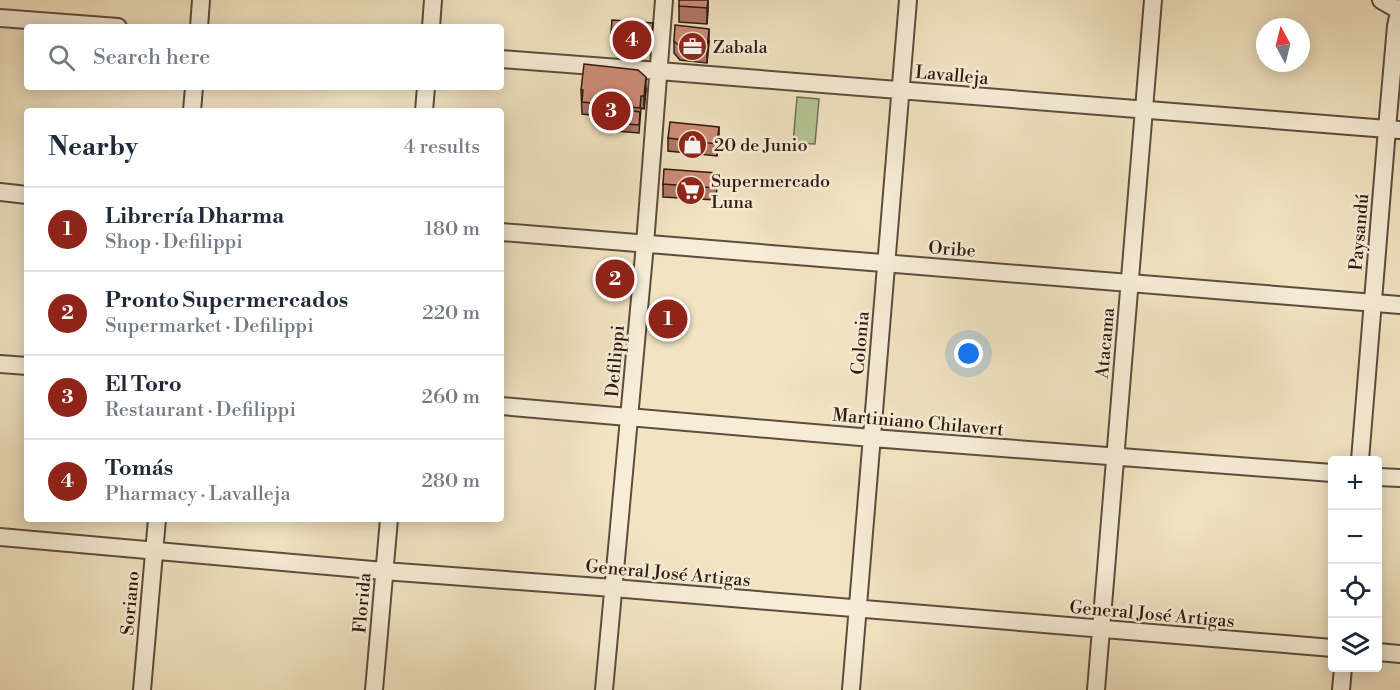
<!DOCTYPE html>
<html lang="en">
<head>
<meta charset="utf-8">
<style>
  body { margin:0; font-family:"Libre Bodoni",serif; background:#f6f6f7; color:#1f2937 }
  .controls { position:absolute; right:18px; bottom:18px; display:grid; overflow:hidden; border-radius:6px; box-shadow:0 3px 15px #0003 }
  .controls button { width:54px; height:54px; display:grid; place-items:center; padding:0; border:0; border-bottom:2px solid #e0e1e3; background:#fff; color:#1f2937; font:30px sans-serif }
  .compass { position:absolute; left:1256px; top:18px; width:54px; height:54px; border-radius:50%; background:#fff; box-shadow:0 3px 15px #0003; rotate:353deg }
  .you { position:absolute; left:969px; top:354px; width:21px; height:21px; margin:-15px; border:4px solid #fff; border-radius:50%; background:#1a73e8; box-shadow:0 0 0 9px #1a73e833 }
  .badge { display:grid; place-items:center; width:39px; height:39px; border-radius:50%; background:#8f2418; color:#fff; font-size:20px; font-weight:700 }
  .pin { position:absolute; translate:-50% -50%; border:3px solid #fff; box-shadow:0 2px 6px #0006 }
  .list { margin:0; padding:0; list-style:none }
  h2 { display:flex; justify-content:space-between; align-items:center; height:78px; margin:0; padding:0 24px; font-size:26px }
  h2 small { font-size:20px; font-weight:400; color:#747a83 }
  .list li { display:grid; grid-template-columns:39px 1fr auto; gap:18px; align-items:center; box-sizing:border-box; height:84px; padding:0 24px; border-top:2px solid #e0e1e3 }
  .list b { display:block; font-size:22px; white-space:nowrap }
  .list p { margin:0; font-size:20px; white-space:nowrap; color:#747a83 }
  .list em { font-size:20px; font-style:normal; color:#747a83 }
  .icon { flex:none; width:33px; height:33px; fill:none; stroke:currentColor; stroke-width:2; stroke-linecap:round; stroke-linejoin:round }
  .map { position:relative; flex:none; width:1400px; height:690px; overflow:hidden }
  .search { position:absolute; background:#fff; box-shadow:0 3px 15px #0003; left:24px; top:24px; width:480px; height:66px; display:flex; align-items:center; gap:15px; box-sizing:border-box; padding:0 21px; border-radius:6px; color:#747a83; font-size:22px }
  .panel { position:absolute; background:#fff; box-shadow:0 3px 15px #0003; left:24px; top:108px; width:480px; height:414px; border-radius:6px }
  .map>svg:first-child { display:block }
  .garden { fill:#b6c597; stroke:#716f54; stroke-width:1.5 }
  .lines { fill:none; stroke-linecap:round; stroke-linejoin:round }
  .minor-casing { stroke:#5e4c3d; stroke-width:20 }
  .minor { stroke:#f7edd7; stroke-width:16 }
  .wall { fill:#b27867; stroke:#2c1911; stroke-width:1.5 }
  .shaded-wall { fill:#916254; stroke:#2c1911; stroke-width:1.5 }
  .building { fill:#cf8c78; stroke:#2c1911; stroke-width:1.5 }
  .labels { text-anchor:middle; stroke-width:5; stroke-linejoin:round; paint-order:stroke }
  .poi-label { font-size:18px; fill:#2c1911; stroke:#f7edd7; text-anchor:start }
  .street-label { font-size:18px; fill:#2c1911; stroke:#f7edd7 }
</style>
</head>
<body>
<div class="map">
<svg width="1400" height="690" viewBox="0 0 1400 690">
  <rect width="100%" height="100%" fill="#f2e4c2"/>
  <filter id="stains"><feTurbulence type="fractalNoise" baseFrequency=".00333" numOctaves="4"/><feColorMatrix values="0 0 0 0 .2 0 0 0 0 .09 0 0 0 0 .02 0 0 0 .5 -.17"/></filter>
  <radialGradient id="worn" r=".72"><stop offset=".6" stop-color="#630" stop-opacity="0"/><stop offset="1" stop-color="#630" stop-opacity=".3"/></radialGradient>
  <path class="garden" d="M797 97 819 99 815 144 793 143Z"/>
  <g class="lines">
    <defs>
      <path id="minor" d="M1381 0 1400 11
        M0 18 118 27
        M199 27 201 0
        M431 27 433 0
        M501 59 659 71 1400 130
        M192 111 194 87
        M424 111 426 87
        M0 192 27 195
        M501 232 1400 305
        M0 364 27 366
        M501 406 872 438 1332 473
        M1360 460 1387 129 1396 26 1400 8
        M1378 477 1400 478
        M0 537 384 571 613 588 1332 648
        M1378 652 1400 654
        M142 690 157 519
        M374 690 389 519
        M604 690 645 244 664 0
        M851 690 908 0
        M1096 690 1153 0
        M1341 690 1343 668"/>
    </defs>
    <use href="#minor" class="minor-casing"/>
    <use href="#minor" class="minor"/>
  </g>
  <path class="wall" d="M708 0 707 24 679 22V6Z
    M611 33 653 35 651 48 642 56 623 54V46L611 45Z
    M674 41H709L707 63 680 60 674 53Z
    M646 89 644 109 641 108 639 133 615 131 616 118 582 114 581 90Z
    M668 138 719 140 717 156 668 151Z
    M663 184 717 185 716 200 663 197Z
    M628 273 626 287 603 284V276Z
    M683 313 682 327 654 325V316Z"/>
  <path class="shaded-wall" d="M708 0V11L707 24V8Z
    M653 23 651 48 642 56V44Z
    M709 29V41L707 63V50Z
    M646 77V89L644 109V96Z
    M719 127V140L717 156V144Z"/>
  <path class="building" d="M679 0H708L707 8 679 6Z
    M612 20 653 23 651 36 642 44 623 42V33H611Z
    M675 25 709 29 707 50 680 47 674 41Z
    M584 64 638 70 646 77 644 96H641L640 108 582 102 583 90H581Z
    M616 109 640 112 639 125 615 123Z
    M670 122 719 127 717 144 668 138Z
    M664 169 717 173 716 188 663 184Z
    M605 262 628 265 626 279 603 276Z
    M655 302 683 304 682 319 654 316Z"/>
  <defs>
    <symbol id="office-disc" viewBox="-11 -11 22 22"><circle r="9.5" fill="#8f2418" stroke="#f7edd7"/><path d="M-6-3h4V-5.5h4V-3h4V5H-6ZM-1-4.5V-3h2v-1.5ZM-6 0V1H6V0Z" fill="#fff"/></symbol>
    <symbol id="shop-disc" viewBox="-11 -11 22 22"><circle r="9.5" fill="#8f2418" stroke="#f7edd7"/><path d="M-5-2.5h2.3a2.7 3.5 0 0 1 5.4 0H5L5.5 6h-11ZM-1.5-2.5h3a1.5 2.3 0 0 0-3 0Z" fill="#fff"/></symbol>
    <symbol id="supermarket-disc" viewBox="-11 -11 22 22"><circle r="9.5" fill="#8f2418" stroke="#f7edd7"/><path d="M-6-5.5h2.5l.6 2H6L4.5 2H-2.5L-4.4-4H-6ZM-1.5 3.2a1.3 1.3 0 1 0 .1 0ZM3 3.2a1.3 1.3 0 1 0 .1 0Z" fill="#fff"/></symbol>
  </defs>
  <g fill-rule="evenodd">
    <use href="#office-disc" x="676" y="30" width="33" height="33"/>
    <use href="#shop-disc" x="676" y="128" width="33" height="33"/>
    <use href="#supermarket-disc" x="674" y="174" width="33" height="33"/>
  </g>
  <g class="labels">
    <g class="poi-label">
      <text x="713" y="53">Zabala</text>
      <text x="714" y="151">20 de Junio</text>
      <text x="711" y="187">Supermercado<tspan x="711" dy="21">Luna</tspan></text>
    </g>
    <g class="street-label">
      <text transform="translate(952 75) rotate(5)" y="6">Lavalleja</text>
      <text transform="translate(1359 232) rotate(-85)" y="6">Paysandú</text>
      <text transform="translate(952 249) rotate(4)" y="6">Oribe</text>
      <text transform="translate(860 343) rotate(-85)" y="6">Colonia</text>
      <text transform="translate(1105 343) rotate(-85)" y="6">Atacama</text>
      <text transform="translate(615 361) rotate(-85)" y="6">Defilippi</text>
      <text transform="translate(918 422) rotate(5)" y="6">Martiniano Chilavert</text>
      <text transform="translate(668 573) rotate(5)" y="6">General José Artigas</text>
      <text transform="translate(130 603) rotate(-85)" y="6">Soriano</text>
      <text transform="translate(362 603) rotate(-85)" y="6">Florida</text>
      <text transform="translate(1152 614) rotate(5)" y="6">General José Artigas</text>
    </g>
  </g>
  <rect width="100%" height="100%" filter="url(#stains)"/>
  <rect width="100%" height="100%" fill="url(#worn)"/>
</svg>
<div class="controls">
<button>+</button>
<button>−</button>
<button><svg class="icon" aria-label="locate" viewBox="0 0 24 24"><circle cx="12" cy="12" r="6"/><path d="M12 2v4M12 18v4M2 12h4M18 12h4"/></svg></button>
<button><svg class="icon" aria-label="layers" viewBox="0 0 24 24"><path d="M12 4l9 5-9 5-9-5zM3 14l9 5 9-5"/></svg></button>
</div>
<svg class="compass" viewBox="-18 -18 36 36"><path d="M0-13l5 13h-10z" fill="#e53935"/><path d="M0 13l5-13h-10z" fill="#747a83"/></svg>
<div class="you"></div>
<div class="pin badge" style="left:668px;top:319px">1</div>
<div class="pin badge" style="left:615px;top:279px">2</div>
<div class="pin badge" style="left:611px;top:111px">3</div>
<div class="pin badge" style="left:632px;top:40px">4</div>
<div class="search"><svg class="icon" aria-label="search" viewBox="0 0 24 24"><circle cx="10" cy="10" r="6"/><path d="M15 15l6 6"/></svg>Search here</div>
<section class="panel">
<h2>Nearby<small>4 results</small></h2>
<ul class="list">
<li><span class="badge">1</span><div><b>Librería Dharma</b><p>Shop · Defilippi</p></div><em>180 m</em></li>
<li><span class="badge">2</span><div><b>Pronto Supermercados</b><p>Supermarket · Defilippi</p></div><em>220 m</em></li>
<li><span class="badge">3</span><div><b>El Toro</b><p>Restaurant · Defilippi</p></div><em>260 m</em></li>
<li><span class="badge">4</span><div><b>Tomás</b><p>Pharmacy · Lavalleja</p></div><em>280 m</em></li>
</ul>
</section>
</div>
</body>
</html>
